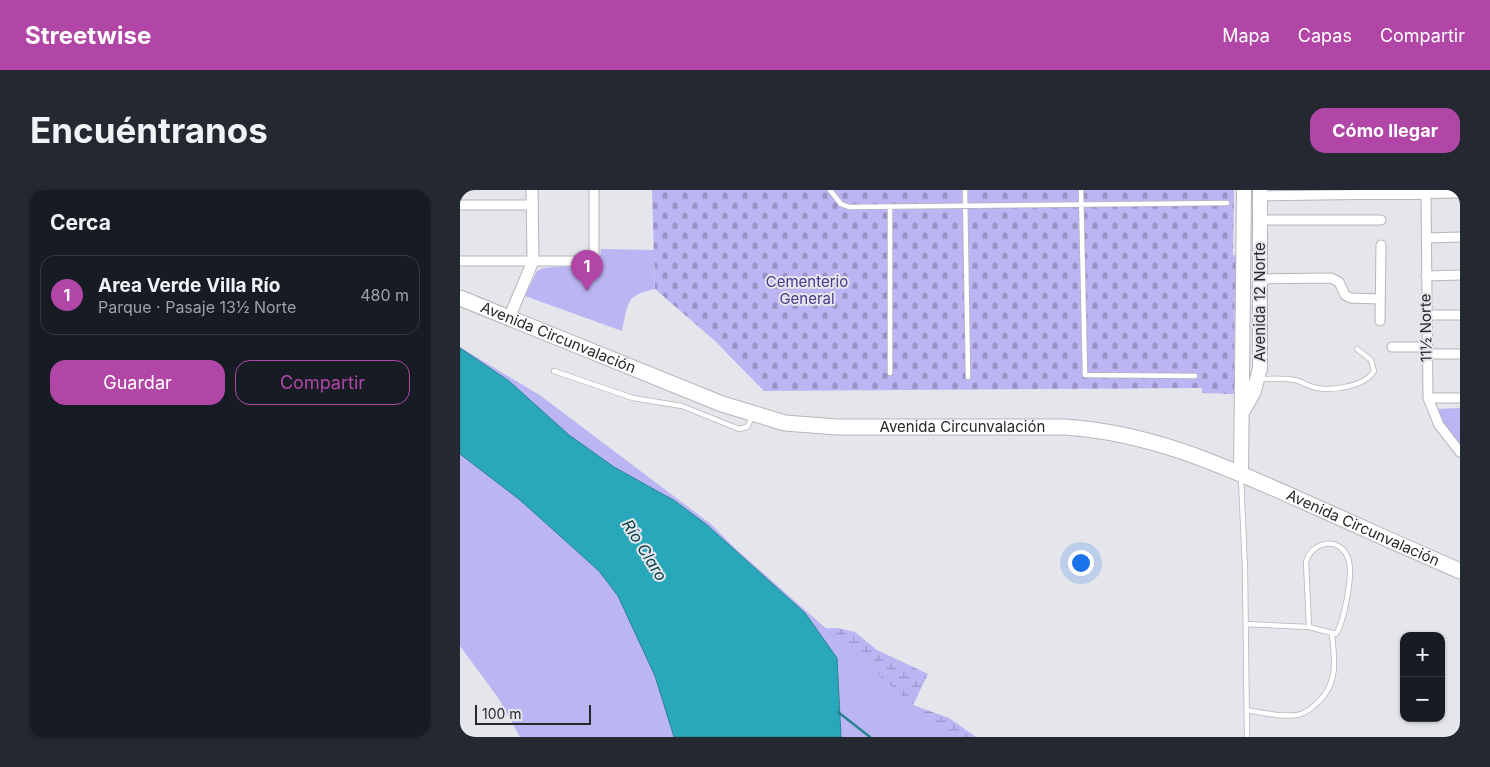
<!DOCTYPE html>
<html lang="es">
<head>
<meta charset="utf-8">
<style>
  body { margin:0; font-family:Inter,sans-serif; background:#242831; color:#f1f3f6 }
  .controls { position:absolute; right:15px; bottom:15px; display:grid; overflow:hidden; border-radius:10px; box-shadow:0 1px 4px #0004 }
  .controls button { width:45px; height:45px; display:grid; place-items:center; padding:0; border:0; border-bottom:1px solid #363941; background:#171b24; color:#f1f3f6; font:25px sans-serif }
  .scale { position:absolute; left:15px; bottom:12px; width:116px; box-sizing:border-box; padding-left:5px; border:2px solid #28282b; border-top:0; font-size:14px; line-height:18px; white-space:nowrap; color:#28282b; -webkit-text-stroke:4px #e5e5ec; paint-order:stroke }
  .you { position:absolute; left:620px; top:372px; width:18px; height:18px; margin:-12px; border:4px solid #fff; border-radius:50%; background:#1a73e8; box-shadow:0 0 0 8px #1a73e833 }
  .badge { display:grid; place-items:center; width:32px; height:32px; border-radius:50%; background:#b146a7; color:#fff; font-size:16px; font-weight:700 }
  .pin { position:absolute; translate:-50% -41px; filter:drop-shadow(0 1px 2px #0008) }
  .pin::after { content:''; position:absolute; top:26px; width:18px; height:15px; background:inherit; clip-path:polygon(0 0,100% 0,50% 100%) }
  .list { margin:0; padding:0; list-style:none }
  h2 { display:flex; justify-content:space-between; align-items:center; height:65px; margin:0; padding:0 20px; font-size:21px }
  h2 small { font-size:16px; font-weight:400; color:#9ea1a6 }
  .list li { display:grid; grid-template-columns:32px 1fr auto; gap:15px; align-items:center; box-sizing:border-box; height:80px; margin:0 10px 10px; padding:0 10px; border:1px solid #363941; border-radius:15px }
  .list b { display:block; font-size:19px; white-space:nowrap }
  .list p { margin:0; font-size:16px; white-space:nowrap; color:#9ea1a6 }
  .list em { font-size:16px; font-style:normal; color:#9ea1a6 }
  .actions { display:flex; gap:10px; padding:15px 20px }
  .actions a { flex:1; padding:11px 0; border:1px solid #b146a7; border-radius:15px; text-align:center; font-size:18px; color:#b146a7 }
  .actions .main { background:#b146a7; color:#fff }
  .map { position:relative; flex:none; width:1000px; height:547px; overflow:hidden; border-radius:15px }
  header { display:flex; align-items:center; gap:30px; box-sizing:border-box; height:70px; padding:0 25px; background:#b146a7; color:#fff }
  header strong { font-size:24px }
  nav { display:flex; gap:28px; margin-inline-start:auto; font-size:18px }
  .intro { display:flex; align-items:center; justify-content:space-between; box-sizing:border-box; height:120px; padding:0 30px }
  h1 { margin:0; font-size:35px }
  .button { padding:12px 22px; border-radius:15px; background:#b146a7; color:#fff; font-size:18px; font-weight:700 }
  main { display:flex; gap:30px; padding:0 30px }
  aside { flex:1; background:#171b24; border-radius:15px; box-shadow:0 1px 4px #0004 }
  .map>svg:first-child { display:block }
  .wetland { fill:url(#wetland-marsh) }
  .cemetery { fill:url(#cemetery-stones) }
  .park { fill:#bcb5f3 }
  .water { fill:#29a8bb; stroke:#298290 }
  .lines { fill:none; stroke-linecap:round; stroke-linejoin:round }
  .stream { stroke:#298290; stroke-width:2.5 }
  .service-casing { stroke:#b5b5bb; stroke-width:6 }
  .minor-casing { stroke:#b5b5bb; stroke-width:11 }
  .tertiary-casing { stroke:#b5b5bb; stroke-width:13 }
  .secondary-casing { stroke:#b5b5bb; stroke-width:16 }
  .primary-casing { stroke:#b5b5bb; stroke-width:17 }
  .service { stroke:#fff; stroke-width:4.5 }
  .minor { stroke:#fff; stroke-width:9 }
  .tertiary { stroke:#fff; stroke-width:11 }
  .secondary { stroke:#fff; stroke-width:14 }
  .primary { stroke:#fff; stroke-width:15 }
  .labels { text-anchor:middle; stroke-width:4; stroke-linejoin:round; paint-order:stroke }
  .park-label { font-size:15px; fill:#4a378e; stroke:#e5e5ec }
  .street-label { font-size:15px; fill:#28282b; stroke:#e5e5ec }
  .water-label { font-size:16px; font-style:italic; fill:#063f47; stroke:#e5e5ec }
</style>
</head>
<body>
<header>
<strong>Streetwise</strong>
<nav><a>Mapa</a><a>Capas</a><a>Compartir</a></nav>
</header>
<div class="intro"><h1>Encuéntranos</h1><a class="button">Cómo llegar</a></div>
<main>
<aside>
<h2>Cerca<small></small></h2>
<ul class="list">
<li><span class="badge">1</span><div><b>Area Verde Villa Río</b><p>Parque · Pasaje 13½ Norte</p></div><em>480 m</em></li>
</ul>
<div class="actions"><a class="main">Guardar</a><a>Compartir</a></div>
</aside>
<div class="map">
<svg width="1000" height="547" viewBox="0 0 1000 547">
  <defs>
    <pattern id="wetland-marsh" width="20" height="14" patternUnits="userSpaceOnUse" patternTransform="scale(1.25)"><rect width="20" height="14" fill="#bcb5f3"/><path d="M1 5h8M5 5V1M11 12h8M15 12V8" fill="none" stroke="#9993c5"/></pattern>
    <pattern id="cemetery-stones" width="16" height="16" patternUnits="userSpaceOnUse" patternTransform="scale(1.25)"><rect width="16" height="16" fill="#bcb5f3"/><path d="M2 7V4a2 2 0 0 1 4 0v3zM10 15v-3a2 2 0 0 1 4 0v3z" fill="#9993c5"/></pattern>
  </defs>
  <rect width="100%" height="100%" fill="#e5e5ec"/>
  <path class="wetland" d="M377 438 395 442 417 460 468 484 453 515 489 528 516 547H402L344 439Z"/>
  <path class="cemetery" d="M192 0H774L773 65 778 66V90H775L774 204 742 203V198L304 201 254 150 195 99Z"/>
  <path class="park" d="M141 59 194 60 195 99C165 105 168 114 162 141L65 106 77 81 84 78 139 74Z
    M0 157 81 206 252 335 276 359 489 547H60L39 509 0 456Z
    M1000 218V257L981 232 975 219Z"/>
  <path class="water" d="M0 158 49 191 109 245 154 277 215 311 247 335 345 423 377 468 381 547H214L195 486 158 406 139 381 60 310 0 264Z"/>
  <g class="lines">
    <path class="stream" d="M378 522 410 547"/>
    <defs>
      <path id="service" d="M370 0 381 14 389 17 767 13
        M505 0 508 187
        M621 0 625 185 735 186
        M94 181 173 208 222 216 279 239 287 237 293 226
        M430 183V17
        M800 189C811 189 824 188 835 190 843 192 849 197 857 198 873 201 906 196 914 181L911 170 897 159
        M781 288 785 378 787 547
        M786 434 849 437 876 444C884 431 894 383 888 368 879 345 851 352 846 372L849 437
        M787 520C803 523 821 527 837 525 845 524 852 518 857 513 878 495 875 470 872 445"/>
      <path id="minor" d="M966 3 968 208 979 235 1000 262
        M800 6 1000 3
        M0 15H73
        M801 30H921
        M966 48 1000 47
        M0 71H130L134 64V0
        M966 86 1000 85
        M801 89 871 88 879 92 885 105 890 108 920 109
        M966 125H1000
        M920 131 921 55
        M932 157H966
        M966 164H1000
        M968 208H1000"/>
      <path id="tertiary" d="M49 128 73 71 72 0"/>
      <path id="secondary" d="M784 219 794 201 800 178V0
        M781 284 784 0"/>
      <g id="primary">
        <path id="s1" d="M0 108 262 214 325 233 377 237H605C691 243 759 274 836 308 891 333 945 357 1000 381"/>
      </g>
    </defs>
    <use href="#service" class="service-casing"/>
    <use href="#minor" class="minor-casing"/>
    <use href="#tertiary" class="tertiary-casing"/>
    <use href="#secondary" class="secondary-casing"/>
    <use href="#primary" class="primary-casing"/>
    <use href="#service" class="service"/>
    <use href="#minor" class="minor"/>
    <use href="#tertiary" class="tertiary"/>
    <use href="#secondary" class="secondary"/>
    <use href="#primary" class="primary"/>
  </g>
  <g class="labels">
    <g class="park-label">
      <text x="347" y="97">Cementerio<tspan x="347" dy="17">General</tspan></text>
    </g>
    <g class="street-label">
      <text transform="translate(800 112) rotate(-90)" y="5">Avenida 12 Norte</text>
      <text transform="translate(966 138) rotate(-91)" y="5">11½ Norte</text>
      <text dy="5" stroke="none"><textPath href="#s1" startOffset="106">Avenida Circunvalación</textPath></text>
      <text dy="5" stroke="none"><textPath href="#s1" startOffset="526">Avenida Circunvalación</textPath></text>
      <text dy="5" stroke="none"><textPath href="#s1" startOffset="945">Avenida Circunvalación</textPath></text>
    </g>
    <g class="water-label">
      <text transform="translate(185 360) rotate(58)" y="6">Río Claro</text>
    </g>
  </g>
</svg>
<div class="controls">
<button>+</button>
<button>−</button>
</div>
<div class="scale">100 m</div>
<div class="you"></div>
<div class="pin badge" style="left:127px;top:101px">1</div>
</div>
</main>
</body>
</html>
